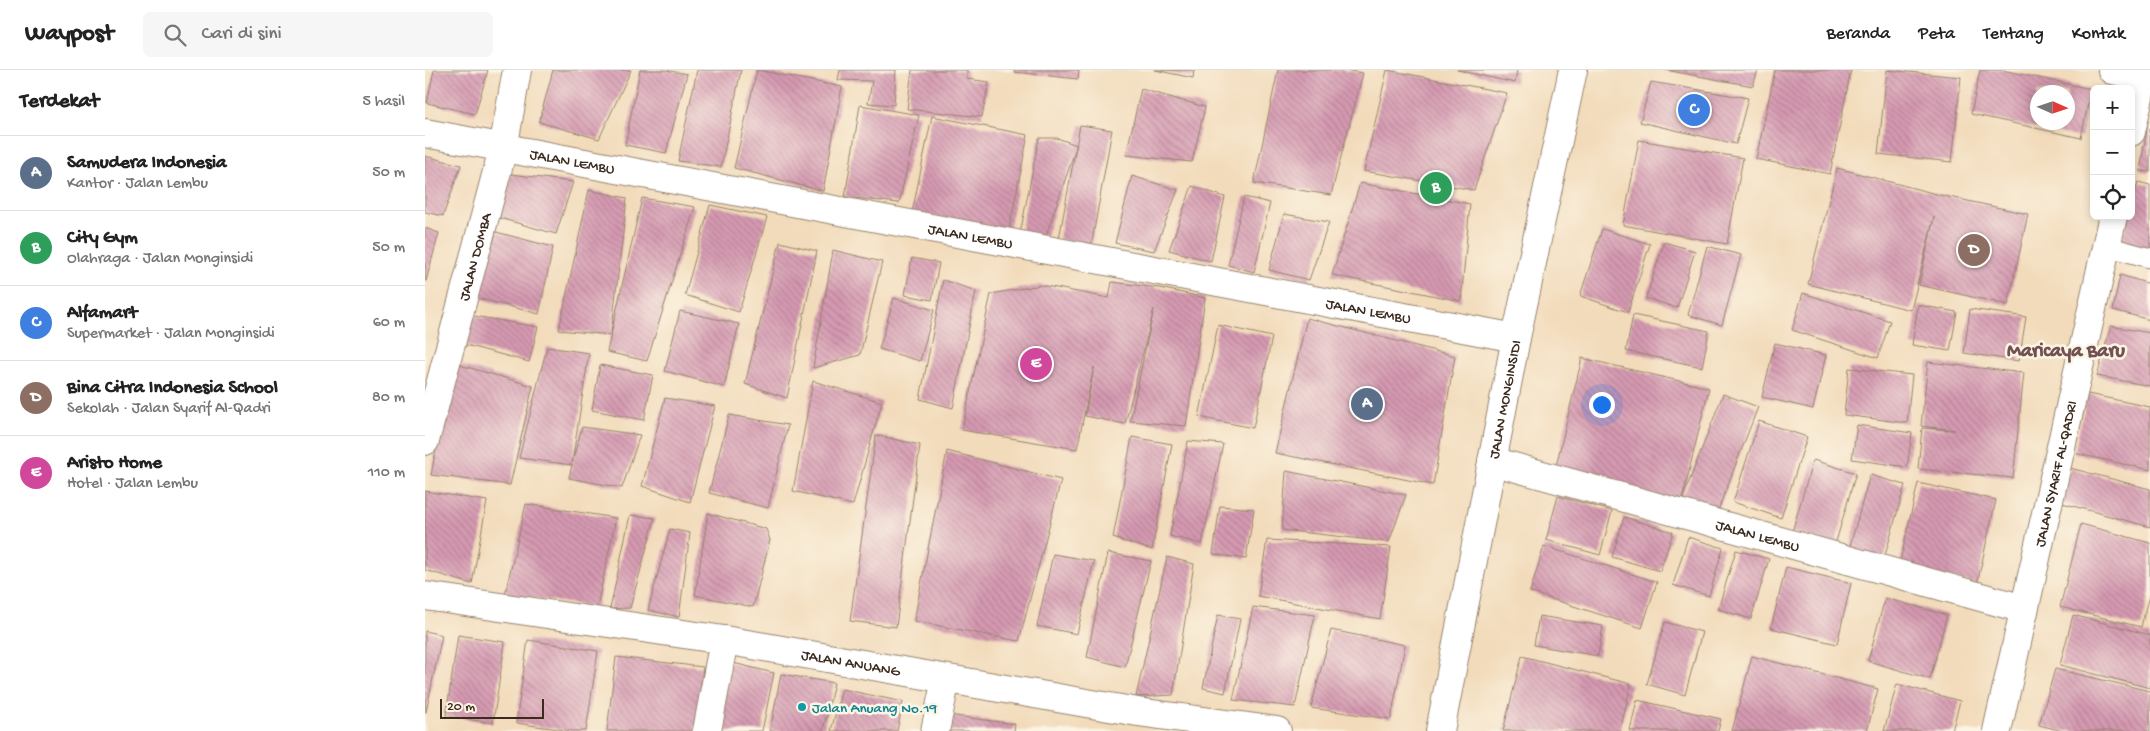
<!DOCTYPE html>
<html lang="id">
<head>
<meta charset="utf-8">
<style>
  body { margin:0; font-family:"Gochi Hand",sans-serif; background:#f6f6f6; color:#222 }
  .controls { position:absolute; right:15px; top:15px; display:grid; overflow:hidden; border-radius:8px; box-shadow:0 2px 8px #0003 }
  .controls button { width:45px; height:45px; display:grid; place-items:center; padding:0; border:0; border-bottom:1px solid #e0e0e0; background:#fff; color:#222; font:25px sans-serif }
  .compass { position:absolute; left:1605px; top:15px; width:45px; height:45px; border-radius:50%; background:#fff; box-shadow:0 2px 8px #0003; rotate:93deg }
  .scale { position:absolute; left:15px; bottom:12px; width:104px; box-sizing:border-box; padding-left:5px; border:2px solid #3b2a1e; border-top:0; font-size:14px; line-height:18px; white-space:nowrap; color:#3b2a1e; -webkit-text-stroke:4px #fcf5e5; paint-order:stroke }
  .you { position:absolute; left:1176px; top:334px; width:18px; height:18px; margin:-12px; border:4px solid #fff; border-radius:50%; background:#1a73e8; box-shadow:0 0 0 8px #1a73e833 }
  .badge { display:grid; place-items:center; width:32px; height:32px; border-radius:50%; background:#b5179e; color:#fff; font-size:16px; font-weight:700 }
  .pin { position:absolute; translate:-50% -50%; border:2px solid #fff; box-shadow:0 1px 5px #0006 }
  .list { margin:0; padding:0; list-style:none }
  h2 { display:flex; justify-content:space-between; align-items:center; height:65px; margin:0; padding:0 20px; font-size:21px }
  h2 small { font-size:16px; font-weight:400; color:#767676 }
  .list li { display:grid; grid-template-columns:32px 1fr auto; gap:15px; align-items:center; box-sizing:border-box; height:75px; padding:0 20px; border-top:1px solid #e0e0e0 }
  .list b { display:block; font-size:19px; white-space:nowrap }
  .list p { margin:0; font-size:16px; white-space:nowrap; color:#767676 }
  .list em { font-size:16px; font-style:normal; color:#767676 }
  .icon { flex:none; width:28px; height:28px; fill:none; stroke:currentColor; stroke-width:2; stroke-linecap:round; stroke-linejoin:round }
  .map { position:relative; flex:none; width:1725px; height:661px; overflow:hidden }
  header { display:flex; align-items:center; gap:30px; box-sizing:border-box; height:70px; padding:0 25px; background:#fff; border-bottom:1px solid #e0e0e0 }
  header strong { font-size:24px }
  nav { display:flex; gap:28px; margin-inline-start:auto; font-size:18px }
  .search { width:350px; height:45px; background:#f6f6f6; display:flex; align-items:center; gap:12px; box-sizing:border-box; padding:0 18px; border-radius:8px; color:#767676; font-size:19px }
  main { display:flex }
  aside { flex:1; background:#fff }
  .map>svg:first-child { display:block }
  .building { fill:url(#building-back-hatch); fill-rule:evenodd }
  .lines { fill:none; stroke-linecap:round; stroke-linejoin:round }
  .service-casing { stroke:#96826c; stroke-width:21 }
  .minor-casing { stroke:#96826c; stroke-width:30 }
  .tertiary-casing { stroke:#96826c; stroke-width:30 }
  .service { stroke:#fff; stroke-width:19 }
  .minor { stroke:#fff; stroke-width:28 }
  .tertiary { stroke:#fff; stroke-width:28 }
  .culture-dot { fill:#0f9aa8; stroke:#fcf5e5; stroke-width:2 }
  .labels { text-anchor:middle; stroke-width:5; stroke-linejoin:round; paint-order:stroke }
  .street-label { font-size:15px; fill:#3b2a1e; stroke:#fcf5e5 }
  .culture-label { font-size:15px; fill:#0d838f; stroke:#fcf5e5; text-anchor:start }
  .district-label { font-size:20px; font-weight:bold; fill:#715152; stroke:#fcf5e5 }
</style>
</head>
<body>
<header>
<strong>Waypost</strong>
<div class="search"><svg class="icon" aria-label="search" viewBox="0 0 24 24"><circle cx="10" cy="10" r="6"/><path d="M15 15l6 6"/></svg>Cari di sini</div>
<nav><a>Beranda</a><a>Peta</a><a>Tentang</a><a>Kontak</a></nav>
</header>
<main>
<aside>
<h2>Terdekat<small>5 hasil</small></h2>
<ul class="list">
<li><span class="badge" style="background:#5c6f8a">A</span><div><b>Samudera Indonesia</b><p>Kantor · Jalan Lembu</p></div><em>50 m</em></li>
<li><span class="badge" style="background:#2e9e5b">B</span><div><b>City Gym</b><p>Olahraga · Jalan Monginsidi</p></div><em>50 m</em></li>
<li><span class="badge" style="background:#3f7fe0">C</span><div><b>Alfamart</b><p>Supermarket · Jalan Monginsidi</p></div><em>60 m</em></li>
<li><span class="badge" style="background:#8d6e63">D</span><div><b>Bina Citra Indonesia School</b><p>Sekolah · Jalan Syarif Al-Qadri</p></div><em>80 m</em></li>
<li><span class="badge" style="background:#d1479c">E</span><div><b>Aristo Home</b><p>Hotel · Jalan Lembu</p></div><em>110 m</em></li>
</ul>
</aside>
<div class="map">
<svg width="1725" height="661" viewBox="0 0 1725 661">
  <defs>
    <pattern id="building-back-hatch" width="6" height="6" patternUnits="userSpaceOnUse" patternTransform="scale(1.25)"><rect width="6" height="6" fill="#d69ab2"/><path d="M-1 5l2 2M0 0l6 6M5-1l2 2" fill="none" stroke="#af7e90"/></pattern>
  </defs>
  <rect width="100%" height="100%" fill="#fcf5e5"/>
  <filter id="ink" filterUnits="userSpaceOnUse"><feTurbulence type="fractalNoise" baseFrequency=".02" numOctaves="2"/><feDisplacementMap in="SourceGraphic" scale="10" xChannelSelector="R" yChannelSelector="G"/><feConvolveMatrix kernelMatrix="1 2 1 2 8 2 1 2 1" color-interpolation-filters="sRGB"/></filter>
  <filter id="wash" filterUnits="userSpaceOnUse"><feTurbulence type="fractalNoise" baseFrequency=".0096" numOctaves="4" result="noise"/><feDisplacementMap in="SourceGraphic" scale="20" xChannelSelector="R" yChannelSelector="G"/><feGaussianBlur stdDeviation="1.12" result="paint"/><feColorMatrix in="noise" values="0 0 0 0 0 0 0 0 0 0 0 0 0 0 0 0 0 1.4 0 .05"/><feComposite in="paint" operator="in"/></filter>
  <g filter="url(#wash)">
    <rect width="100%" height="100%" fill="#f2dbbb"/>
    <g id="blocks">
      <path class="building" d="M9 0H63L50 44 2 33Z
        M128 0H206L174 69 114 52Z
        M215 0H240L262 4 241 83 200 75Z
        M272 0H316L296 97 253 91Z
        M332 0 417 17 398 121 309 98Z
        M415 0H471L469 35 443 33 447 11 413 10Z
        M487 0H542V9L564 12 557 47 482 39Z
        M589 0H654L653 9 589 2Z
        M730 0H769L768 8Z
        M853 0H918L938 3 906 125 829 113Z
        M962 0 1082 23 1049 120 939 101Z
        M1032 0H1092L1090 13Z
        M1240 0H1333L1328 16Z
        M1350 0H1426L1405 104 1331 89Z
        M1462 0 1536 7 1527 92 1453 84Z
        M1555 0H1577L1666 19 1656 68 1546 44ZM1612 22H1642V52H1612Z
        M1226 12 1323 28 1311 74 1215 52Z
        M716 19 780 37 767 92 701 85Z
        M435 35 494 45 474 133 420 127Z
        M507 46 603 65 584 160 487 143Z
        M655 55 687 60 666 177 634 169Z
        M1722 58 1725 59V102L1715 101Z
        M614 68H632L652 75 618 174 594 169Z
        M1214 70 1318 88 1302 174 1198 155Z
        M0 86 36 95 18 146 0 142Z
        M1412 98 1515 125 1603 144 1583 235 1494 215 1509 147 1486 240 1383 214Z
        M86 104 148 112 131 164 71 147Z
        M707 106 753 120 729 181 690 173Z
        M1713 112 1725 115V185L1695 178 1703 146H1706V136Z
        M935 113 1045 134 1036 231 907 205Z
        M767 116 800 127 786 191 744 180Z
        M164 120 202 128 186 265 134 260Z
        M819 127 845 133 829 202 803 195Z
        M217 128 270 137 222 291 182 282Z
        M285 135 342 147 314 242 260 225Z
        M859 144 904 152 884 210 844 200Z
        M0 158 14 163 1 211H0Z
        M1177 159 1225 174 1203 242 1155 226Z
        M71 162 128 177 114 244 52 228Z
        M355 172 392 181 362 328 320 314Z
        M1239 172 1270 181 1252 238 1221 228Z
        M1282 176 1316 185 1297 255 1263 245Z
        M408 180 457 192 435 285 388 298Z
        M487 188 514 193 507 230 480 225Z
        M1695 205 1725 214V250L1688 240Z
        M518 210 551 221 528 338 495 329Z
        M687 212 735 218 780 228 761 356 705 351 729 239 700 354 660 346 669 297 652 379 537 360 566 224 616 215 684 228Z
        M1378 223 1465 251 1453 288 1367 260Z
        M469 228 509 240 495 291 454 279Z
        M1493 235 1532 242 1525 281 1487 275Z
        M1545 239 1601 247 1594 291 1539 283Z
        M255 241 314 254 299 317 240 301Z
        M43 245 113 257 104 292 37 274Z
        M1208 245 1284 261 1277 297 1201 281Z
        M882 248 1030 286 1008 415 850 383Z
        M793 255 847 267 828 358 774 347Z
        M1686 256 1725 263V316L1672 306Z
        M1350 273 1401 285 1388 339 1337 327Z
        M122 277 164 283 147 393 157 357 215 365 197 418 144 408 147 395 94 388Z
        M1157 288 1284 318 1257 430 1298 324 1333 337 1292 443 1130 400Z
        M1503 292 1599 303 1588 408 1493 399 1497 358 1530 360 1496 356Z
        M28 293 108 316 85 415 6 405Z
        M175 295 228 305 219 350 167 340Z
        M1424 298 1487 305 1482 353 1419 345Z
        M388 311 457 332 428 435 368 421Z
        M1663 324 1725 337V400L1649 383Z
        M240 328 290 336 265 432 217 416Z
        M304 345 363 355 343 438 284 423Z
        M1334 351 1382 367 1356 448 1308 432Z
        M1432 355 1487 363 1482 397 1427 389Z
        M451 365 495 375 471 557 425 551Z
        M707 367 747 374 727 480 688 468Z
        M763 371 798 374 777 474 745 466Z
        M522 381 636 410 594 571 489 551Z
        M1388 390 1431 403 1410 475 1367 462Z
        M1645 398 1725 419V457L1637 433Z
        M861 401 981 425 964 472 857 460Z
        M1445 405 1480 415 1459 489 1424 479Z
        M1493 413 1571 430 1552 514 1474 496Z
        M0 421 62 431 47 514 0 500Z
        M1133 426 1187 441 1175 485 1121 470Z
        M101 434 191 448 172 537 80 524Z
        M795 436 829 439 821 489 788 484Z
        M283 443 341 459 345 470 328 537 270 525Z
        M205 445 230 448 205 538 185 539Z
        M1199 447 1248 462 1235 501 1187 487Z
        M1656 454 1725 473V521L1716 557 1635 537Z
        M245 459 265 463 254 547 223 540Z
        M1263 467 1298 478 1284 526 1248 515Z
        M842 470 966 477 955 549 833 526Z
        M1119 476 1232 512 1217 558 1105 522Z
        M1311 480 1344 489 1326 549 1293 539Z
        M683 483 726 491 700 597 662 587Z
        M628 484 669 491 652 564 612 556Z
        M742 487 769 494 748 625 711 627Z
        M1361 497 1426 513 1412 574 1346 558Z
        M1460 528 1522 545 1505 609 1443 591Z
        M828 537 890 545 870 637 808 630Z
        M793 545 815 549 800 623 778 618Z
        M1648 545 1725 565V618L1635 595Z
        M1114 546 1178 556 1173 586 1109 575Z
        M1240 552 1277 562 1260 625 1222 614Z
        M906 560 980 575 966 649 886 638Z
        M0 561 17 565 1 642H0Z
        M33 565 80 572 68 653 21 646Z
        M103 570 173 581 161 661H147L91 653Z
        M1097 586 1206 614 1195 661H1078Z
        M1327 586 1453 619 1442 661H1307Z
        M191 587 278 597 271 661H182Z
        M304 592 349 603 337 661H294Z
        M1630 599 1725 621V661H1638L1614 655Z
        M356 604 409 613 398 661H345Z
        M1472 614 1535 631 1527 661H1459Z
        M417 619 478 632 472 661H406Z
        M1212 630 1296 649 1293 661H1205Z
        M523 645 590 654 589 661H521Z"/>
    </g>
  </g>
  <g filter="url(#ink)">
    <use href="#blocks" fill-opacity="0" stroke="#96826c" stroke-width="1"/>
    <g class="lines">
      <defs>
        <path id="service" d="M1681 176 1725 188"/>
        <g id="minor">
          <path d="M1687 0 1719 6"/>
          <path d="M1706 62 1720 0"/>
          <path id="s1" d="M0 63 1091 268"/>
          <path id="s2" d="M0 371 78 79 92 0"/>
          <path id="s3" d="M1067 391 1599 539"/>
          <path id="s4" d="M0 526 299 570 713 642 852 661"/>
          <path d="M282 661 299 570"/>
          <path d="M510 661 521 609"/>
          <path id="s5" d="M1572 661 1688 146"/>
        </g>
        <g id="tertiary">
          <path id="s6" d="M1015 661 1091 268 1148 0"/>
        </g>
      </defs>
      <use href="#service" class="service-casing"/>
      <use href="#minor" class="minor-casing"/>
      <use href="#tertiary" class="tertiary-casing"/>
      <use href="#service" class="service"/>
      <use href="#minor" class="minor"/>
      <use href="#tertiary" class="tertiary"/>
    </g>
  </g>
  <circle class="culture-dot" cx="377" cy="637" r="5"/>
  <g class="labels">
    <g class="street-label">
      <text dy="5" stroke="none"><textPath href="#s1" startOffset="150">JALAN LEMBU</textPath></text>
      <text dy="5" stroke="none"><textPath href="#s1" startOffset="555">JALAN LEMBU</textPath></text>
      <text dy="5" stroke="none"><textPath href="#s2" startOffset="191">JALAN DOMBA</textPath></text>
      <text dy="5" stroke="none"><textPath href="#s1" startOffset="960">JALAN LEMBU</textPath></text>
      <text dy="5" stroke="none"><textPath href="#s6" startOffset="338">JALAN MONGINSIDI</textPath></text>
      <text dy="5" stroke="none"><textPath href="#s5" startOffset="264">JALAN SYARIF AL-QADRI</textPath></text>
      <text dy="5" stroke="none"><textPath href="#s3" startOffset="276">JALAN LEMBU</textPath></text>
      <text dy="5" stroke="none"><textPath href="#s4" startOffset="431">JALAN ANUANG</textPath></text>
    </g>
    <g class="culture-label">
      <text x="387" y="642">Jalan Anuang No.19</text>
    </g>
    <g class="district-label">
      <text x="1641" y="286">Maricaya Baru</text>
    </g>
  </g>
</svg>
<div class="controls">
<button>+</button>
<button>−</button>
<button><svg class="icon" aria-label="locate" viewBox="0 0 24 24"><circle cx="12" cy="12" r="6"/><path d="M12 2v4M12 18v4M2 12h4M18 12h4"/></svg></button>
</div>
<svg class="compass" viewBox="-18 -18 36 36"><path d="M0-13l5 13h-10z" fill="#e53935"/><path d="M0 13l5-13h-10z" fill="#767676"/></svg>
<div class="scale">20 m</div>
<div class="you"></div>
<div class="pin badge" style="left:942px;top:334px;background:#5c6f8a">A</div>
<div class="pin badge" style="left:1011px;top:118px;background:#2e9e5b">B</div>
<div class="pin badge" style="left:1269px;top:40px;background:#3f7fe0">C</div>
<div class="pin badge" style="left:1549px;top:180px;background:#8d6e63">D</div>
<div class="pin badge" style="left:611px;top:294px;background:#d1479c">E</div>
</div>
</main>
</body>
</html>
